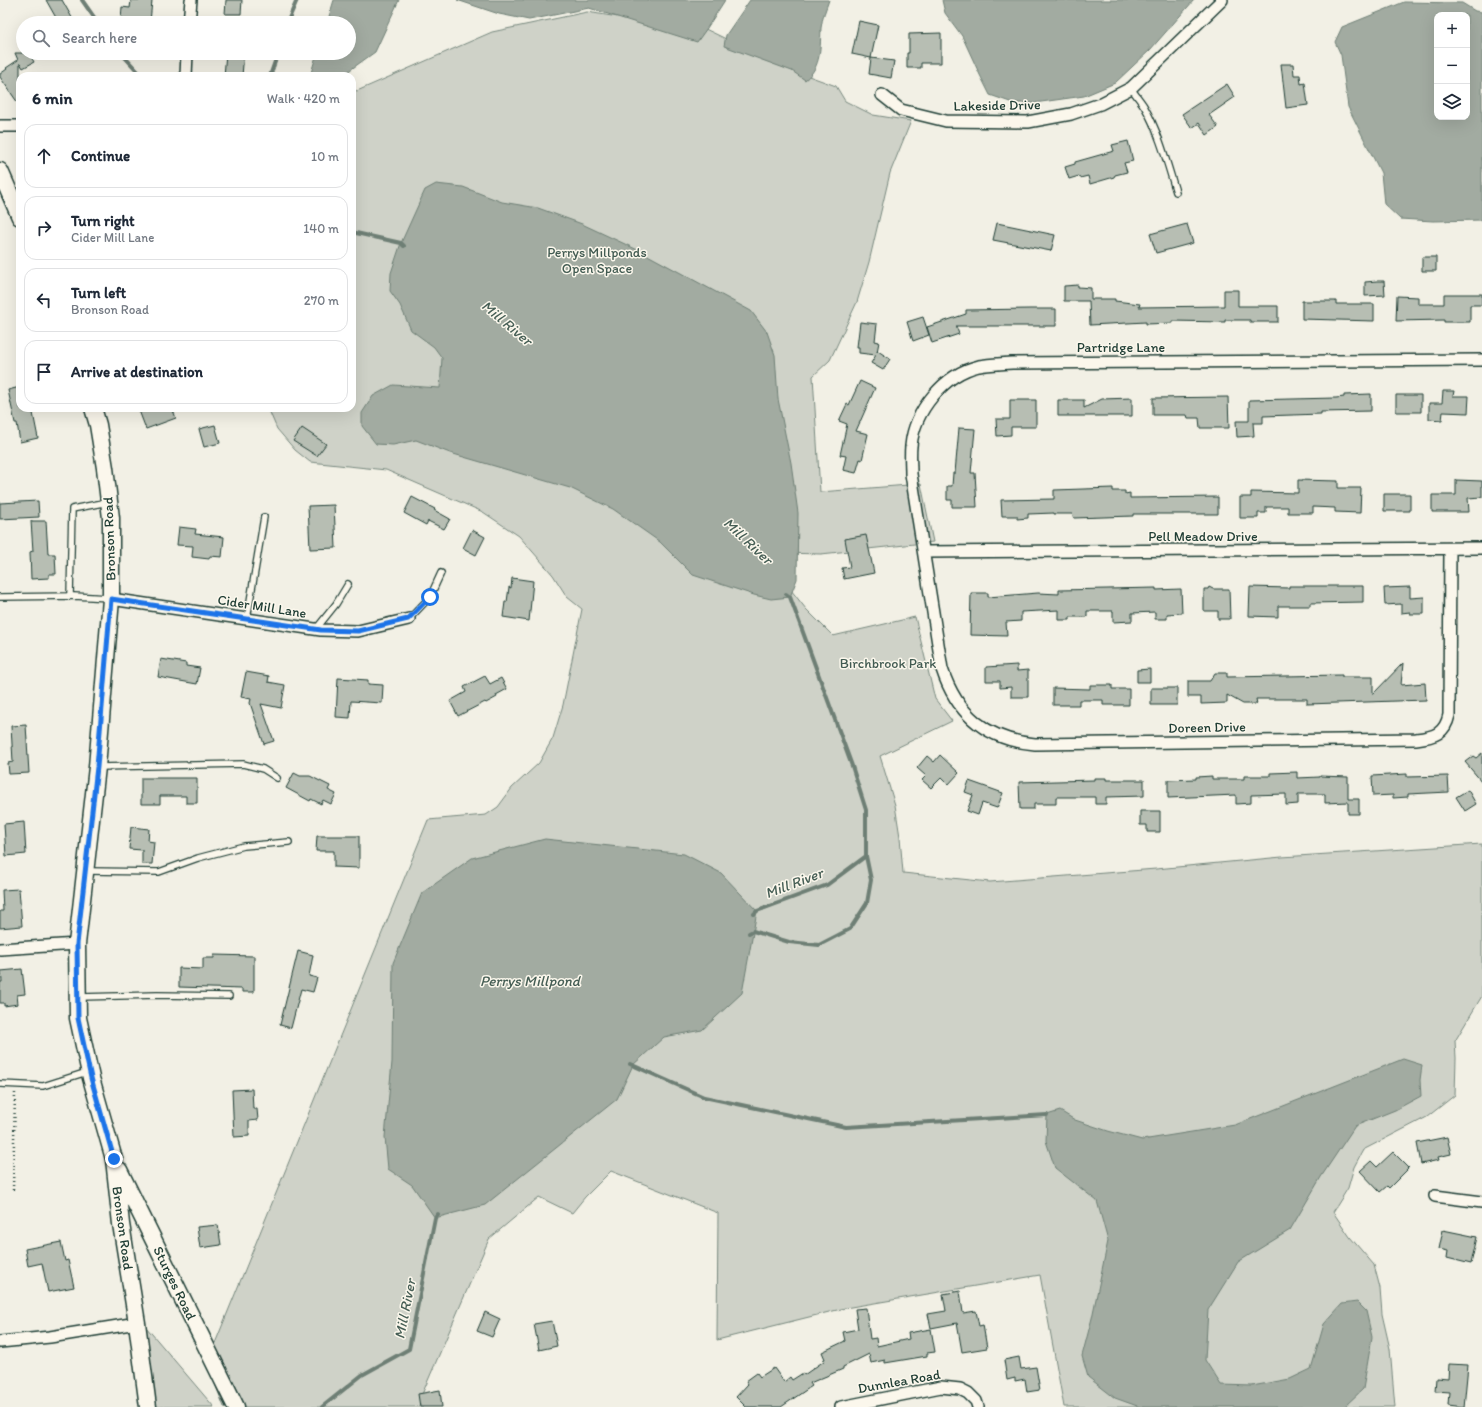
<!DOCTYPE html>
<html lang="en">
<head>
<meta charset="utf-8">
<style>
  body { margin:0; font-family:Itim,sans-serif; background:#f6f6f7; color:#1f2937 }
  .controls { position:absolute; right:12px; top:12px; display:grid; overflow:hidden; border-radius:8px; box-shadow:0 4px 16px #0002 }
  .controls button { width:36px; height:36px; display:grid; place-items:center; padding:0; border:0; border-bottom:1px solid #e0e1e3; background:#fff; color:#1f2937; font:20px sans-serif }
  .stop { position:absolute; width:12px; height:12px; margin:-9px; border:3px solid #1a73e8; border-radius:50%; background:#fff }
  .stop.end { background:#1a73e8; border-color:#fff; box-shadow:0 1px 4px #0008 }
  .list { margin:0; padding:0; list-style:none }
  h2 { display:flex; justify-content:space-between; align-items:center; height:52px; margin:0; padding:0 16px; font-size:17px }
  h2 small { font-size:13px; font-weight:400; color:#747a83 }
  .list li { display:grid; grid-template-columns:26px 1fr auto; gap:12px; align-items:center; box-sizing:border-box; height:64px; margin:0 8px 8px; padding:0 8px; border:1px solid #e0e1e3; border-radius:12px }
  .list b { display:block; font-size:15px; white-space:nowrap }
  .list p { margin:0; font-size:13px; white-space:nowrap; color:#747a83 }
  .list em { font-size:13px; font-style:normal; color:#747a83 }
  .icon { flex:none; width:22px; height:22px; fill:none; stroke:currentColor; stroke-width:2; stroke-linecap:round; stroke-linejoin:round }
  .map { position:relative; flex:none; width:1482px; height:1407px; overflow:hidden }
  .search { position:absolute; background:#fff; box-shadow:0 4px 16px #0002; left:16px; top:16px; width:340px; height:44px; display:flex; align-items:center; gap:10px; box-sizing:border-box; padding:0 14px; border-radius:22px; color:#747a83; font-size:15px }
  .panel { position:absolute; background:#fff; box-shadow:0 4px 16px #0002; left:16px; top:72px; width:340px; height:340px; border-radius:12px }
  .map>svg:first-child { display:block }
  .green { fill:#cfd2c8; stroke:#77887e }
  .water { fill:#a2aba1; stroke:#6e7f75; fill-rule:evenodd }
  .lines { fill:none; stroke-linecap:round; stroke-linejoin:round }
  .stream { stroke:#6e7f75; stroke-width:4 }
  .building { fill:#b7beb3; stroke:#1f3d34 }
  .lane-casing { stroke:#1f3d34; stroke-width:8 }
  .street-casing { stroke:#1f3d34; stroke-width:14 }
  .secondary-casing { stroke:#1f3d34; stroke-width:19 }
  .path { stroke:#1f3d34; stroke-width:2.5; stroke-dasharray:1 3; stroke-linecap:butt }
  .lane { stroke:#fbf7ec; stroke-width:5.5 }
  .street { stroke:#fbf7ec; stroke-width:11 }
  .secondary { stroke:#fbf7ec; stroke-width:16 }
  .route { stroke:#1a73e8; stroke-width:5 }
  .labels { text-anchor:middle; stroke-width:3; stroke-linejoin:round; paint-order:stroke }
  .street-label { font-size:14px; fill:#1f3d34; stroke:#fbf7ec }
  .park-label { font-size:14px; fill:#425b52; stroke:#fbf7ec }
  .water-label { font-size:15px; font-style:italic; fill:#465e55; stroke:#fbf7ec }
</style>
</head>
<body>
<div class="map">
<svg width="1482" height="1407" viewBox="0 0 1482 1407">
  <rect width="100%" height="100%" fill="#f2f0e5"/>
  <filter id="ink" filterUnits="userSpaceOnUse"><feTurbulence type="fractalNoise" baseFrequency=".025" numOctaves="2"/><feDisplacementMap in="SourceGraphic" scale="8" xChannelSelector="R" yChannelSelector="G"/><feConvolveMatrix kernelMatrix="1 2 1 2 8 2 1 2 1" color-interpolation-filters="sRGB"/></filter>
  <g filter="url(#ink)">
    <path class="green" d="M587 12 618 17 695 24 784 67 836 86 845 101 873 115 911 121 890 173 869 262 857 302 830 360 813 376 820 492 921 484 933 542 821 554 782 553 776 571 806 609 833 636 915 617 935 699 952 721 880 756 895 805 900 837 903 873 990 882 1156 869 1282 857 1482 844V996L1455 1041 1456 1058 1455 1095 1427 1117 1363 1150 1354 1167 1348 1188 1333 1212 1350 1237 1374 1265 1380 1288 1382 1314 1390 1349 1395 1407H1064L1040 1275 845 1308 717 1340 718 1213 611 1171 585 1197 572 1213 539 1197 489 1239 420 1399 423 1407H224L207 1363 428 820 486 815 498 807 512 788 539 763 553 738 563 705 582 609 567 597 553 575 519 536 483 512 386 470 310 462 295 450 277 429 268 408H352V89L357 91 492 32Z
      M146 1327 214 1407H151Z"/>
    <path class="water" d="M334 0H399L375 52 343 75 310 76 317 53H349V23H327Z
      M457 0H725L707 28 697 42 589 8 529 20 499 14Z
      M750 0H829C826 9 822 18 821 28 820 46 822 67 805 80L792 71 724 46 726 35Z
      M942 0H1194L1150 50 1115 83 1084 96 1034 103H1013L990 95 980 75 962 36 945 13Z
      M1404 2 1462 3 1475 11 1482 12V220L1433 221 1400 219 1384 204 1381 173 1348 107 1341 55 1335 42 1342 27ZM1437 15H1467V117H1437Z
      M436 184 463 187 502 202 538 208 582 224 642 252 751 311 767 332 775 355 778 399 791 463 798 513 797 579 790 597 771 599 754 595 693 575 660 542 613 509 570 488 450 453 416 440 393 445 376 444 362 426V413L373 396 393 385 440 388 442 358 434 347 411 330 400 305 390 291 391 273 401 243 425 190Z
      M545 839 684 854 721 873 757 911 742 993 702 1030 664 1037 633 1065 617 1099 485 1205 435 1218 412 1185 388 1169 385 1137 392 1062 393 963 422 893 472 858Z
      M1403 1059 1422 1065 1420 1080 1421 1096 1395 1110 1355 1126 1321 1177 1290 1230 1238 1262 1208 1310 1205 1360 1221 1385 1252 1386 1290 1379 1311 1369 1324 1324 1342 1304 1357 1302 1366 1311 1372 1337 1363 1389 1344 1407H1140L1115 1398 1088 1377 1082 1356 1092 1318 1108 1241 1097 1201 1055 1168 1046 1141 1047 1115 1060 1111 1075 1120 1108 1131 1142 1140 1235 1125Z"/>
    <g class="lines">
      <path class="stream" d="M82 0 98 23
        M287 23 297 0
        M121 53 142 76
        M270 76 278 53
        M352 231 356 233 401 243 404 246
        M754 914 757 911 827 885 866 856V810L852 766 790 597 786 594
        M749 933 753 931 789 942 819 945 850 929 867 903 871 880 866 856
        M630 1064 704 1097 846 1127 1047 1115
        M322 1407 362 1375 409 1349 435 1218 438 1214"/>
    </g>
    <path class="building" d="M46 0H62L75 23H59Z
      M131 0H152L150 23H132V20H121L122 7 130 8Z
      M226 0H242L241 14H225Z
      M859 21 878 25 871 58 894 61 891 78 869 74 871 58 852 54Z
      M941 33V63H921V68H907V53H909V34Z
      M15 53H29L34 62 23 68 20 63V106L0 77V74L7 69 6 68 18 60Z
      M226 53H244L242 76H224Z
      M1281 64H1293L1294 75H1300L1301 84 1305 83 1308 105 1286 108Z
      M1227 84 1235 97 1209 115 1218 127 1207 135 1199 123 1192 128 1182 114Z
      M1128 141 1133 161 1124 163 1127 172 1115 175 1114 177 1090 184 1088 176 1080 178 1079 176 1069 179 1065 167 1075 164V162L1114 151 1112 145Z
      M997 223 1055 235 1051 251 993 240Z
      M1187 224 1193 243 1156 253 1150 234Z
      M1422 257H1436V271H1422Z
      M1377 281H1384L1385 295 1365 296V282Z
      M1078 285V287L1091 288V299H1115V301L1140 304 1139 307 1224 306V290H1238V306H1278V322H1250V320H1225V322L1172 321V323L1146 324V322L1090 325 1089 301H1064V286Z
      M1444 294H1482V305H1470V322H1444V320L1396 321 1397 296 1418 297V304H1444Z
      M1302 301H1336V304H1374V321L1302 319Z
      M1030 309H1056V326H956L959 334 932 343 927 327 966 314V310Z
      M923 317 929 335 913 341 907 322Z
      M860 322 877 324 875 341 879 342 877 352 878 351 890 359 883 370 871 363 876 355 859 353V347H857Z
      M860 381 875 388 856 431 868 434 862 460 860 459 856 473 843 470 846 456 840 455 847 424 839 421 847 404 849 405Z
      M20 387V408H32L38 438 20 442 17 423H15L8 390Z
      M1443 391H1454L1453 396H1469L1468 413 1443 412 1442 420 1429 419V403H1442Z
      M1371 394V411L1321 412V414L1263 416V423H1253L1254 436 1237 437 1236 421H1249V400L1336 398 1344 397V395Z
      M1396 395H1421V412H1396Z
      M1228 397 1229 428H1200L1199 418H1188L1187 415H1153V398Z
      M1132 398V416H1058V400H1084V408L1102 399Z
      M1010 400H1036V427H1011V435L997 436 996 419H1010Z
      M138 408H172L176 418 146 429Z
      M215 425 220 443 204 447 199 429Z
      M302 428 326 444 317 456 293 441Z
      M959 428 975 429 971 473H975L977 507H952V500H947V486H952L953 473H955Z
      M1298 480 1338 481V488H1361L1360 513 1335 512V508L1313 507V513H1288V507H1266V513H1258V518H1240V497H1251V492L1298 493Z
      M1456 480 1482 481V497L1468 498 1469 512H1432V495H1456Z
      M1113 488V491H1125V494L1130 493V498L1218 497V514H1133V516L1074 518 1072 514H1054V513L1028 514V518L1017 519V516H1002L1001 500 1054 499V490Z
      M1384 494H1410V511H1384Z
      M412 497 435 509 434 510 450 519 444 529 428 521 426 525 404 513Z
      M38 501 39 517 0 519V503Z
      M334 505 336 548 310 549 308 506Z
      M31 521H46L48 554H55L56 574H49V578L31 579 30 552 33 551Z
      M179 527 196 529 195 534 224 537 222 557 210 556 209 559 192 557 193 546 177 545Z
      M472 530 485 537 476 555 463 548Z
      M866 535 874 573 844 579 842 568 850 567 845 539Z
      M512 578 533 581 529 621 503 617 505 602H507L509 587 511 588Z
      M1289 586H1363V602L1310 603V606H1278V617L1249 616 1250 587 1289 588Z
      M1209 587 1213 589H1229L1230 619H1218V611H1204V589H1208Z
      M1410 587V598L1424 597V614H1410V612L1401 613V604L1385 605 1384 588Z
      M1156 588V590L1181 589 1182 613 1167 614V619H1155V612L1132 613V621L1113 622V611H1087V617H1070V620H1059V610L1021 612V621L1006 622 1007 636 970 635 971 593H988V597L1038 593 1059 594V590Z
      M161 659 186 663V666L200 668 197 684 158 677Z
      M1403 663 1401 685 1425 683 1426 700 1307 704V699H1256L1257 704H1243L1227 695V703L1201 704V697H1188V681H1210L1215 673H1227V677L1342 675V677H1373V694Z
      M1017 665V671L1028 670V697H1011V687L1000 688V681H986V667Z
      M1150 669V682H1137V670Z
      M246 672 269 676 268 682 285 685 281 708 261 704 274 741 264 744 250 703 251 699 241 697Z
      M485 676 490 684 501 678 507 689 496 695 497 697 486 703 485 702 458 716 450 701 466 692 464 687Z
      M338 678 368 680V684L383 685 382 703 351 701 350 718 336 717Z
      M1090 685H1112V689H1129V705H1103V700H1079V705H1053V688L1090 689Z
      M1151 688H1177V705H1151Z
      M26 725 29 773 9 774 8 763 13 762 11 726Z
      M1482 753V782L1465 762 1473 756 1476 758Z
      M940 755 959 773 948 785 941 778 931 788 922 780 926 776 917 768 927 756 934 762Z
      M1297 772V778L1320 777V776L1348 777V799H1359V814H1348V802L1325 803V794H1298V804L1286 805V794L1251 795V803L1236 804V795L1168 798V780L1196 779V777L1212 776V779H1244V776H1270V773Z
      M294 773 300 776H310L330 786 328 790 336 794 331 804 323 800 321 804 311 799 310 801 286 788Z
      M1407 774V777L1448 776 1449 792 1408 794V797L1393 798V795L1373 796 1372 776Z
      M141 778H197V803H186V796H160V804H141Z
      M1094 778H1106V780H1144V796L1106 797V804H1095V797H1056V804H1034V809H1020L1019 782 1094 780Z
      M969 781 1003 793 997 808 982 803 978 815 967 811 973 795 965 792Z
      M1468 790 1476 804 1465 811 1456 797Z
      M1140 811H1160V832H1147V825H1140Z
      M24 822 26 854 6 856 4 824Z
      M131 827 149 829 148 841 154 842 152 864H142V850L129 849Z
      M317 836H359V868L334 867V851H316Z
      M19 889 22 926 0 928V911H3L2 890Z
      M298 951 313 955 309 976 317 978 313 992 301 989 291 1028 280 1025Z
      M214 955 254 956V992H242V989L179 987V968L203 969V958H214Z
      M22 969 25 994 17 995 18 1004 4 1006V1003H0V982H2L1 971Z
      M252 1089 253 1109H257L258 1120 249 1121V1136L234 1137 232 1090Z
      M1447 1137 1451 1154 1438 1157 1439 1160 1421 1164 1417 1143Z
      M1393 1152 1409 1168 1389 1188 1387 1186 1380 1192 1360 1171 1371 1161 1377 1167Z
      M218 1225 221 1245 200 1248 197 1227Z
      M1443 1230 1477 1237 1471 1264 1447 1258 1448 1251 1439 1249Z
      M61 1242 65 1261 68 1260 74 1287 48 1292 42 1263 28 1266 25 1249Z
      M960 1291 963 1313 976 1311 979 1326 983 1325 987 1348 962 1352 957 1323 931 1328 928 1314 946 1311 943 1294Z
      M866 1308 870 1339 876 1338 877 1346 909 1339 908 1333 931 1329 935 1352 927 1353V1356L885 1363V1360L871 1363 869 1354 843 1367V1369L810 1383 812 1386 781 1407H746L736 1397 748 1384 746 1381 757 1373 760 1377 774 1368 784 1382 790 1377 792 1380 803 1373 804 1375 824 1361 823 1360 825 1359 822 1352 845 1341 843 1332 858 1329 855 1309Z
      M485 1312 500 1319 492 1337 477 1331Z
      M552 1321 557 1346 539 1350 534 1324Z
      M1019 1357 1021 1369 1036 1367 1040 1390 1027 1392 1025 1379 1015 1381V1378L1007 1380 1004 1360Z
      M1449 1364 1468 1365 1464 1407 1448 1405 1449 1392 1435 1391 1436 1378 1448 1379Z
      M440 1390 442 1407H420L418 1394Z"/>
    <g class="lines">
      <defs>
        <path id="lane" d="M1131 88C1135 94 1140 100 1144 106 1159 132 1167 163 1176 192
          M70 596 72 509 108 502
          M0 597 74 596 109 598
          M247 619 264 517
          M409 619 430 597 441 573
          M316 629 336 604 348 584
          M99 767 243 764 263 769 277 778
          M88 871 159 872 198 858 244 846 289 842
          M80 997 157 995 229 996
          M0 1084 43 1086 87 1072"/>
        <path id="street" d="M189 23 191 0
          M186 76 187 53
          M882 95 901 110 946 121 1028 122 1071 114 1100 104 1131 88 1222 0
          M0 126H20
          M1450 549 1449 715C1445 734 1434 737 1416 739L1035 744C987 740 957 715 942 669L911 474C911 465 910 455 911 446 914 411 944 374 979 366 990 364 1001 364 1012 363L1482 360
          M924 552 1482 548
          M111 599 321 630 358 631 409 619
          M0 949 77 944
          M1435 1196 1482 1202
          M0 1342 50 1337 137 1323
          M841 1407 941 1387 960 1389 968 1393 976 1401 978 1407"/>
        <path id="secondary" d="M0 171 20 217
          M93 408 98 425 105 468 111 518V599L97 767 77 944 78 1018 91 1078 114 1159 121 1224 137 1323 148 1407
          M119 1170 236 1407"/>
      </defs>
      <use href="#lane" class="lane-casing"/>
      <use href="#street" class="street-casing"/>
      <use href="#secondary" class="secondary-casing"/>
      <path class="path" d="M13 1190 15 1093"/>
      <use href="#lane" class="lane"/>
      <use href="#street" class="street"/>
      <use href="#secondary" class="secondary"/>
    </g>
  </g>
  <g class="lines" filter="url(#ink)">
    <path class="route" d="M114 1159 91 1078 78 1018 77 944 97 767 111 599 321 630 358 631 408 619 430 597"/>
  </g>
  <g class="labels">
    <g class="street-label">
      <text transform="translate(997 105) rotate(-1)" y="5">Lakeside Drive</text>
      <text x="1121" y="352">Partridge Lane</text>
      <text x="1203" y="541">Pell Meadow Drive</text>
      <text transform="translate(109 539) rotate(-92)" y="5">Bronson Road</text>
      <text transform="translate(262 606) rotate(9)" y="5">Cider Mill Lane</text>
      <text transform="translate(1207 727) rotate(-1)" y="5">Doreen Drive</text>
      <text transform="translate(123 1228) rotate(82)" y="5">Bronson Road</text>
      <text transform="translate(175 1283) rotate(64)" y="5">Sturges Road</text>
      <text transform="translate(899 1381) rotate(-10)" y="5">Dunnlea Road</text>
    </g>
    <g class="park-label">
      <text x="597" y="257">Perrys Millponds<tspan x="597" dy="16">Open Space</tspan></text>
      <text x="888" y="668">Birchbrook Park</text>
    </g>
    <g class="water-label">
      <text transform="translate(507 323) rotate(40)" y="5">Mill River</text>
      <text transform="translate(748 541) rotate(43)" y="5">Mill River</text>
      <text transform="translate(794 883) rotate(-21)" y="5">Mill River</text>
      <text x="530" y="986">Perrys Millpond</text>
      <text transform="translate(405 1309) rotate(-79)" y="5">Mill River</text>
    </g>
  </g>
</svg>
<div class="controls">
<button>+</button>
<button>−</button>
<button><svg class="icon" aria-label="layers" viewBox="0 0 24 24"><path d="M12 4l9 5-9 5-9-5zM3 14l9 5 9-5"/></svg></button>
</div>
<div class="stop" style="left:430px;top:597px"></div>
<div class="stop end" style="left:114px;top:1159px"></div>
<div class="search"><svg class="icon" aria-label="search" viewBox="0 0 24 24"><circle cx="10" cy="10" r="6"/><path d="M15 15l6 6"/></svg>Search here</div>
<section class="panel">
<h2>6 min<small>Walk · 420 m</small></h2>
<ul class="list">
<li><svg class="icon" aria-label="ahead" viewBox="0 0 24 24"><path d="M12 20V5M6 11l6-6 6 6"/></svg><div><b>Continue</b></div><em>10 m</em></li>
<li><svg class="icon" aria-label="right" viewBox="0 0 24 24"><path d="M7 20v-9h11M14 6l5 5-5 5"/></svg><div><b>Turn right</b><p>Cider Mill Lane</p></div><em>140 m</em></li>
<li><svg class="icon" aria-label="left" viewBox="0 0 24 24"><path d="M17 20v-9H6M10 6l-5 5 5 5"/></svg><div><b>Turn left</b><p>Bronson Road</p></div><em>270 m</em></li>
<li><svg class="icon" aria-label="arrive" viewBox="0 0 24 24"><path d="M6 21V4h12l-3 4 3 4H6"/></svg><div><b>Arrive at destination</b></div></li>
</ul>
</section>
</div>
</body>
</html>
